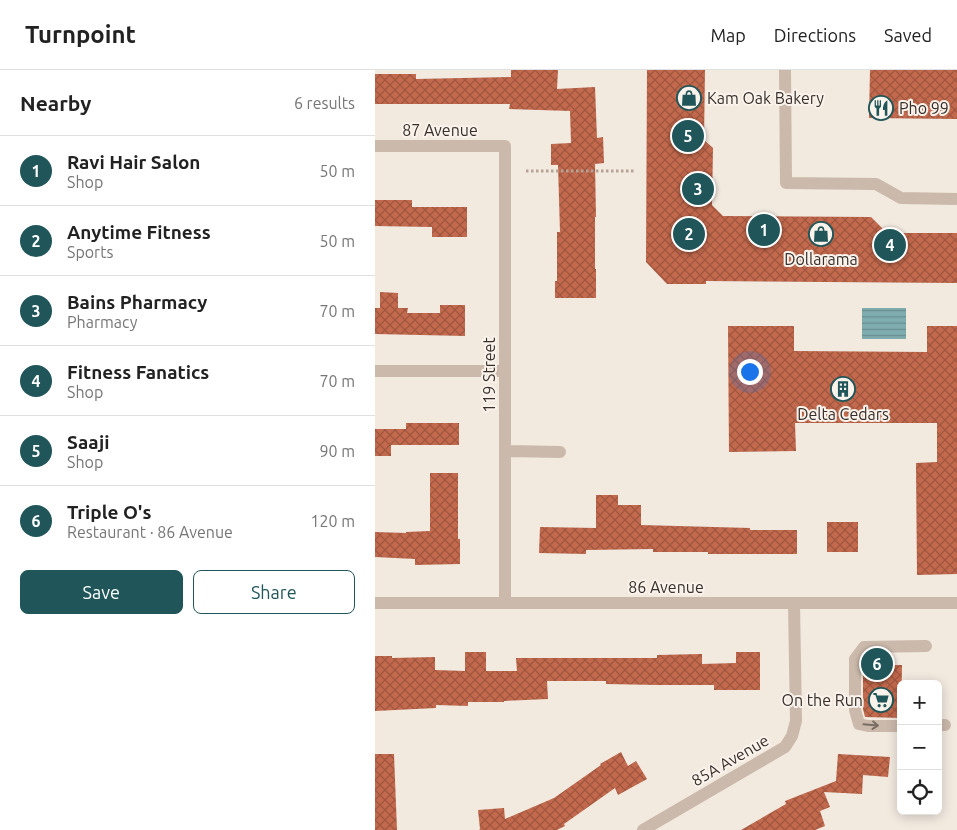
<!DOCTYPE html>
<html lang="en">
<head>
<meta charset="utf-8">
<style>
  body { margin:0; font-family:Ubuntu,sans-serif; background:#f6f6f6; color:#222 }
  .controls { position:absolute; right:15px; bottom:15px; display:grid; overflow:hidden; border-radius:8px; box-shadow:0 2px 12px #0003 }
  .controls button { width:45px; height:45px; display:grid; place-items:center; padding:0; border:0; border-bottom:1px solid #e0e0e0; background:#fff; color:#222; font:25px sans-serif }
  .you { position:absolute; left:374px; top:301px; width:18px; height:18px; margin:-12px; border:4px solid #fff; border-radius:50%; background:#1a73e8; box-shadow:0 0 0 8px #1a73e833 }
  .badge { display:grid; place-items:center; width:32px; height:32px; border-radius:50%; background:#205659; color:#fff; font-size:16px; font-weight:700 }
  .pin { position:absolute; translate:-50% -50%; border:2px solid #fff; box-shadow:0 1px 5px #0006 }
  .list { margin:0; padding:0; list-style:none }
  h2 { display:flex; justify-content:space-between; align-items:center; height:65px; margin:0; padding:0 20px; font-size:21px }
  h2 small { font-size:16px; font-weight:400; color:#767676 }
  .list li { display:grid; grid-template-columns:32px 1fr auto; gap:15px; align-items:center; box-sizing:border-box; height:70px; padding:0 20px; border-top:1px solid #e0e0e0 }
  .list b { display:block; font-size:19px; white-space:nowrap }
  .list p { margin:0; font-size:16px; white-space:nowrap; color:#767676 }
  .list em { font-size:16px; font-style:normal; color:#767676 }
  .actions { display:flex; gap:10px; padding:15px 20px }
  .actions a { flex:1; padding:11px 0; border:1px solid #205659; border-radius:8px; text-align:center; font-size:18px; color:#205659 }
  .actions .main { background:#205659; color:#fff }
  .icon { flex:none; width:28px; height:28px; fill:none; stroke:currentColor; stroke-width:2; stroke-linecap:round; stroke-linejoin:round }
  .map { position:relative; flex:none; width:582px; height:760px; overflow:hidden }
  header { display:flex; align-items:center; gap:30px; box-sizing:border-box; height:70px; padding:0 25px; background:#fff; border-bottom:1px solid #e0e0e0 }
  header strong { font-size:24px }
  nav { display:flex; gap:28px; margin-inline-start:auto; font-size:18px }
  main { display:flex }
  aside { flex:1; background:#fff }
  .map>svg:first-child { display:block }
  .water { fill:url(#water-rules) }
  .building { fill:url(#building-cross-hatch) }
  .lines { fill:none; stroke-linecap:round; stroke-linejoin:round }
  .path { stroke:#b6a395; stroke-width:3; stroke-dasharray:2.5 2.5; stroke-linecap:butt }
  .minor { stroke:#cbb9ab; stroke-width:12 }
  .oneway { stroke:#7a6d64 }
  .labels { text-anchor:middle; stroke-width:4; stroke-linejoin:round; paint-order:stroke }
  .poi-label { font-size:16px; fill:#382f2a; stroke:#faf3ec; text-anchor:start }
  .street-label { font-size:16px; fill:#382f2a; stroke:#faf3ec }
</style>
</head>
<body>
<header>
<strong>Turnpoint</strong>
<nav><a>Map</a><a>Directions</a><a>Saved</a></nav>
</header>
<main>
<aside>
<h2>Nearby<small>6 results</small></h2>
<ul class="list">
<li><span class="badge">1</span><div><b>Ravi Hair Salon</b><p>Shop</p></div><em>50 m</em></li>
<li><span class="badge">2</span><div><b>Anytime Fitness</b><p>Sports</p></div><em>50 m</em></li>
<li><span class="badge">3</span><div><b>Bains Pharmacy</b><p>Pharmacy</p></div><em>70 m</em></li>
<li><span class="badge">4</span><div><b>Fitness Fanatics</b><p>Shop</p></div><em>70 m</em></li>
<li><span class="badge">5</span><div><b>Saaji</b><p>Shop</p></div><em>90 m</em></li>
<li><span class="badge">6</span><div><b>Triple O's</b><p>Restaurant · 86 Avenue</p></div><em>120 m</em></li>
</ul>
<div class="actions"><a class="main">Save</a><a>Share</a></div>
</aside>
<div class="map">
<svg width="582" height="760" viewBox="0 0 582 760">
  <defs>
    <pattern id="water-rules" width="6" height="5" patternUnits="userSpaceOnUse" patternTransform="scale(1.25)"><rect width="6" height="5" fill="#7fadaf"/><path d="M0 2.5h6" fill="none" stroke="#698d8f"/></pattern>
    <pattern id="building-cross-hatch" width="8" height="8" patternUnits="userSpaceOnUse" patternTransform="scale(1.25)"><rect width="8" height="8" fill="#c3694d"/><path d="M0 0l8 8M0 8l8-8" fill="none" stroke="#9f5740"/></pattern>
  </defs>
  <rect width="100%" height="100%" fill="#f2e9df"/>
  <path class="water" d="M487 238H531V269H487Z"/>
  <path class="building" d="M136 0H183L182 19 220 17 222 68 228 67 229 93 220 94 221 147H220V199H221V228H180V211H182V162H185L183 95H176V74L196 73 195 41 134 39 135 34H0V4H41V9L136 7Z
    M272 0H330L329 70 338 78 337 135 348 146 496 147 512 163H582V213L331 211V214H292L271 192Z
    M495 0H582V49L494 48Z
    M0 130H37V137H92V167H57V157L0 156Z
    M5 222 23 223V238H33L32 243H65V235H90V266L0 264V238H5Z
    M353 256H419V281L552 282V256H582V504L542 505 541 393 562 392V353H420L421 381 354 382Z
    M31 353H84V375H16V386H0V359H31Z
    M55 403H83V469H85V494L40 495V489L0 487V462L31 463V462L55 461Z
    M221 425H243V435H266V455L375 458V460H422V484H333V482H278V479L211 480V484L164 483 165 457 221 458Z
    M452 452H483V482H452Z
    M90 582H111V601H142L141 588H282V585L327 584V594L361 593V582H385V620H339V615H282L231 614V611H172L173 629 129 631V632H93V636L61 635V638L0 641V586H17V588L60 587V600L90 601Z
    M493 585H518V595H527L526 648 490 647 488 639V594H491Z
    M246 682 253 696 261 691 272 709 243 725 240 718 189 754 190 756 182 760H104L105 759 103 740 129 738 130 749 179 728 226 695 225 694Z
    M0 684H19L22 760H0Z
    M463 684 515 687 513 707 488 705 487 724 449 722 455 737 445 741 450 756 440 760H366L411 734 410 731 461 711Z"/>
  <g class="lines">
    <path class="path" d="M151 101H260"/>
    <path class="minor" d="M410 0 411 113 501 114 526 128 582 129
      M0 76H130V533
      M0 301H130
      M130 381 185 382
      M0 533H582
      M563 655H570
      M526 656H493L484 654 480 640V589L489 577 551 576
      M268 760 410 677 417 666 421 651 419 533"/>
  </g>
  <defs><path id="oneway-shaft" d="M-6 0H5M1.5-3L5.5 0L1.5 3" fill="none" stroke-width="1.6" stroke-linecap="round" stroke-linejoin="round" transform="scale(1.25)"/></defs>
  <use class="oneway" href="#oneway-shaft" transform="translate(496 655) rotate(5)"/>
  <defs>
    <symbol id="shop-ring" viewBox="-11 -11 22 22"><circle r="9.5" fill="#faf3ec" stroke="#205659" stroke-width="1.5"/><path d="M-5-2.5h2.3a2.7 3.5 0 0 1 5.4 0H5L5.5 6h-11ZM-1.5-2.5h3a1.5 2.3 0 0 0-3 0Z" fill="#205659"/></symbol>
    <symbol id="restaurant-ring" viewBox="-11 -11 22 22"><circle r="9.5" fill="#faf3ec" stroke="#205659" stroke-width="1.5"/><path d="M-5-6h1v4h1v-4h1v4h1v-4h1v5L-1.5 .5V6h-2V.5L-5-1ZM5-6V6H3V1.5H1.5Q1.5-4 5-6Z" fill="#205659"/></symbol>
    <symbol id="building-ring" viewBox="-11 -11 22 22"><circle r="9.5" fill="#faf3ec" stroke="#205659" stroke-width="1.5"/><path d="M-4-6H4V6H1V3H-1V6H-4ZM-2.5-4.3h1.7v1.8h-1.7ZM.8-4.3h1.7v1.8H.8ZM-2.5-1h1.7V.8h-1.7ZM.8-1h1.7V.8H.8Z" fill="#205659"/></symbol>
    <symbol id="supermarket-ring" viewBox="-11 -11 22 22"><circle r="9.5" fill="#faf3ec" stroke="#205659" stroke-width="1.5"/><path d="M-6-5.5h2.5l.6 2H6L4.5 2H-2.5L-4.4-4H-6ZM-1.5 3.2a1.3 1.3 0 1 0 .1 0ZM3 3.2a1.3 1.3 0 1 0 .1 0Z" fill="#205659"/></symbol>
  </defs>
  <g fill-rule="evenodd">
    <use href="#shop-ring" x="300" y="14" width="28" height="28"/>
    <use href="#restaurant-ring" x="492" y="24" width="28" height="28"/>
    <use href="#shop-ring" x="432" y="150" width="28" height="28"/>
    <use href="#building-ring" x="454" y="305" width="28" height="28"/>
    <use href="#supermarket-ring" x="492" y="616" width="28" height="28"/>
  </g>
  <g class="labels">
    <g class="poi-label">
      <text x="332" y="34">Kam Oak Bakery</text>
      <text x="524" y="44">Pho 99</text>
      <text x="446" y="195" text-anchor="middle">Dollarama</text>
      <text x="468" y="350" text-anchor="middle">Delta Cedars</text>
      <text x="488" y="636" text-anchor="end">On the Run</text>
    </g>
    <g class="street-label">
      <text x="65" y="66">87 Avenue</text>
      <text transform="translate(114 305) rotate(-90)" y="6">119 Street</text>
      <text x="291" y="523">86 Avenue</text>
      <text transform="translate(355 690) rotate(-30)" y="6">85A Avenue</text>
    </g>
  </g>
</svg>
<div class="controls">
<button>+</button>
<button>−</button>
<button><svg class="icon" aria-label="locate" viewBox="0 0 24 24"><circle cx="12" cy="12" r="6"/><path d="M12 2v4M12 18v4M2 12h4M18 12h4"/></svg></button>
</div>
<div class="you"></div>
<div class="pin badge" style="left:389px;top:160px">1</div>
<div class="pin badge" style="left:314px;top:164px">2</div>
<div class="pin badge" style="left:323px;top:119px">3</div>
<div class="pin badge" style="left:515px;top:175px">4</div>
<div class="pin badge" style="left:313px;top:66px">5</div>
<div class="pin badge" style="left:502px;top:594px">6</div>
</div>
</main>
</body>
</html>
